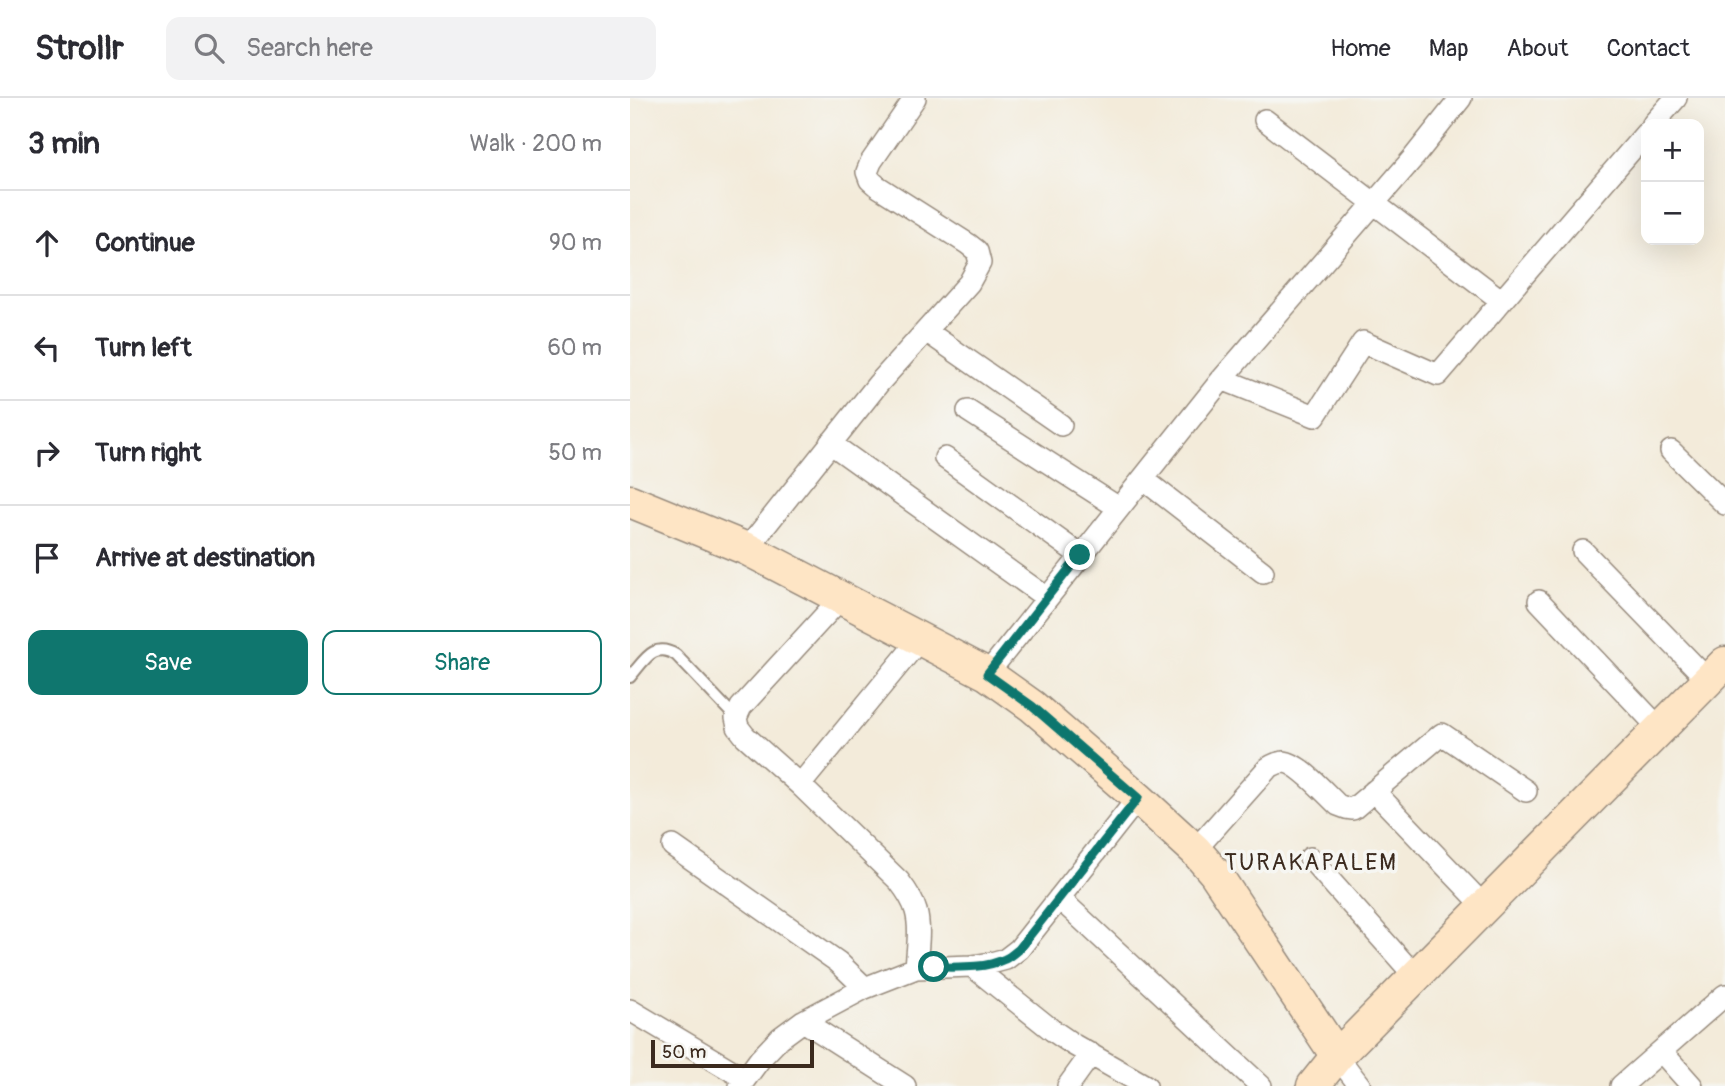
<!DOCTYPE html>
<html lang="en">
<head>
<meta charset="utf-8">
<style>
  body { margin:0; font-family:Pangolin,sans-serif; background:#f2f2f3; color:#2b2b33 }
  .controls { position:absolute; right:21px; top:21px; display:grid; overflow:hidden; border-radius:14px; box-shadow:0 7px 28px #0002 }
  .controls button { width:63px; height:63px; display:grid; place-items:center; padding:0; border:0; border-bottom:2px solid #e1e1e2; background:#fff; color:#2b2b33; font:35px sans-serif }
  .scale { position:absolute; left:21px; bottom:18px; width:163px; box-sizing:border-box; padding-left:7px; border:4px solid #3b2a1e; border-top:0; font-size:19px; line-height:24px; white-space:nowrap; color:#3b2a1e; -webkit-text-stroke:5px #f6f6f2; paint-order:stroke }
  .stop { position:absolute; width:21px; height:21px; margin:-16px; border:5px solid #0f766e; border-radius:50%; background:#fff }
  .stop.end { background:#0f766e; border-color:#fff; box-shadow:0 2px 7px #0008 }
  .list { margin:0; padding:0; list-style:none }
  h2 { display:flex; justify-content:space-between; align-items:center; height:91px; margin:0; padding:0 28px; font-size:30px }
  h2 small { font-size:23px; font-weight:400; color:#7c7c81 }
  .list li { display:grid; grid-template-columns:46px 1fr auto; gap:21px; align-items:center; box-sizing:border-box; height:105px; padding:0 28px; border-top:2px solid #e1e1e2 }
  .list b { display:block; font-size:26px; white-space:nowrap }
  .list em { font-size:23px; font-style:normal; color:#7c7c81 }
  .actions { display:flex; gap:14px; padding:21px 28px }
  .actions a { flex:1; padding:16px 0; border:2px solid #0f766e; border-radius:14px; text-align:center; font-size:24px; color:#0f766e }
  .actions .main { background:#0f766e; color:#fff }
  .icon { flex:none; width:38px; height:38px; fill:none; stroke:currentColor; stroke-width:2; stroke-linecap:round; stroke-linejoin:round }
  .map { position:relative; flex:none; width:1095px; height:988px; overflow:hidden }
  header { display:flex; align-items:center; gap:42px; box-sizing:border-box; height:98px; padding:0 35px; background:#fff; border-bottom:2px solid #e1e1e2 }
  header strong { font-size:33px }
  nav { display:flex; gap:38px; margin-inline-start:auto; font-size:24px }
  .search { width:490px; height:63px; background:#f2f2f3; display:flex; align-items:center; gap:18px; box-sizing:border-box; padding:0 24px; border-radius:14px; color:#7c7c81; font-size:26px }
  main { display:flex }
  aside { flex:1; background:#fff }
  .map>svg:first-child { display:block }
  .lines { fill:none; stroke-linecap:round; stroke-linejoin:round }
  .lane-casing { stroke:#978a7c; stroke-width:14 }
  .street-casing { stroke:#978a7c; stroke-width:24 }
  .secondary-casing { stroke:#978a7c; stroke-width:35 }
  .lane { stroke:#fff; stroke-width:10 }
  .street { stroke:#fff; stroke-width:21 }
  .secondary { stroke:#fee5c5; stroke-width:32 }
  .route { stroke:#0f766e; stroke-width:9 }
  .labels { text-anchor:middle; stroke-width:7; stroke-linejoin:round; paint-order:stroke }
  .quarter-label { font-size:23px; letter-spacing:2px; fill:#3b2a1e; stroke:#f6f6f2 }
</style>
</head>
<body>
<header>
<strong>Strollr</strong>
<div class="search"><svg class="icon" aria-label="search" viewBox="0 0 24 24"><circle cx="10" cy="10" r="6"/><path d="M15 15l6 6"/></svg>Search here</div>
<nav><a>Home</a><a>Map</a><a>About</a><a>Contact</a></nav>
</header>
<main>
<aside>
<h2>3 min<small>Walk · 200 m</small></h2>
<ul class="list">
<li><svg class="icon" aria-label="ahead" viewBox="0 0 24 24"><path d="M12 20V5M6 11l6-6 6 6"/></svg><div><b>Continue</b></div><em>90 m</em></li>
<li><svg class="icon" aria-label="left" viewBox="0 0 24 24"><path d="M17 20v-9H6M10 6l-5 5 5 5"/></svg><div><b>Turn left</b></div><em>60 m</em></li>
<li><svg class="icon" aria-label="right" viewBox="0 0 24 24"><path d="M7 20v-9h11M14 6l5 5-5 5"/></svg><div><b>Turn right</b></div><em>50 m</em></li>
<li><svg class="icon" aria-label="arrive" viewBox="0 0 24 24"><path d="M6 21V4h12l-3 4 3 4H6"/></svg><div><b>Arrive at destination</b></div></li>
</ul>
<div class="actions"><a class="main">Save</a><a>Share</a></div>
</aside>
<div class="map">
<svg width="1095" height="988" viewBox="0 0 1095 988">
  <rect width="100%" height="100%" fill="#f6f6f2"/>
  <filter id="ink" filterUnits="userSpaceOnUse"><feTurbulence type="fractalNoise" baseFrequency=".0143" numOctaves="2"/><feDisplacementMap in="SourceGraphic" scale="14" xChannelSelector="R" yChannelSelector="G"/><feConvolveMatrix kernelMatrix="1 2 1 2 8 2 1 2 1" color-interpolation-filters="sRGB"/></filter>
  <filter id="wash" filterUnits="userSpaceOnUse"><feTurbulence type="fractalNoise" baseFrequency=".00686" numOctaves="4" result="noise"/><feDisplacementMap in="SourceGraphic" scale="28" xChannelSelector="R" yChannelSelector="G"/><feGaussianBlur stdDeviation="1.57" result="paint"/><feColorMatrix in="noise" values="0 0 0 0 0 0 0 0 0 0 0 0 0 0 0 0 0 1.4 0 .05"/><feComposite in="paint" operator="in"/></filter>
  <g filter="url(#wash)">
    <rect width="100%" height="100%" fill="#f3ebda"/>
  </g>
  <g filter="url(#ink)">
    <g class="lines">
      <defs>
        <path id="lane" d="M0 579C15 562 23 543 46 557L106 620"/>
        <path id="street" d="M635 22 872 203
          M1023 26 1046 0
          M296 233 431 327
          M592 281 685 318 733 244 808 277 1016 35
          M338 313 489 410
          M200 345 417 500
          M1041 353 1095 406
          M315 360 450 457
          M513 381 633 474
          M117 451 248 286 339 185 350 165 347 153 338 146 247 88 240 82 237 74 241 64 285 0
          M953 453 1077 581
          M211 500 111 609 106 620 108 629 115 638 170 687 269 783C276 792 283 802 286 813 291 831 287 852 286 870
          M909 503 1029 630
          M357 576 592 281 784 59 831 0
          M170 687 290 541
          M744 693 854 808
          M43 748 208 864 235 890
          M565 752 638 670C643 667 648 664 654 664 669 665 696 696 708 707L716 710 723 711 812 636 896 693
          M680 760 785 878
          M429 800 631 988
          M342 868 422 932 444 947 516 988
          M0 912 114 980
          M173 923 275 988
          M1031 953 1062 988
          M707 958 730 988
          M110 988 130 961 150 940 173 923 235 890 286 870 342 868 361 865 376 861 389 851 508 700
          M438 988 461 956
          M991 988 1095 897"/>
        <path id="secondary" d="M0 403 117 451 357 576 402 608 508 700 565 752 585 775 707 958
          M683 988 707 958 1095 565"/>
      </defs>
      <use href="#lane" class="lane-casing"/>
      <use href="#street" class="street-casing"/>
      <use href="#secondary" class="secondary-casing"/>
      <use href="#lane" class="lane"/>
      <use href="#street" class="street"/>
      <use href="#secondary" class="secondary"/>
    </g>
  </g>
  <g class="lines" filter="url(#ink)">
    <path class="route" d="M304 869C327 869 354 871 375 861 380 859 385 854 389 851L508 700 402 608 357 576 450 457"/>
  </g>
  <g class="labels">
    <g class="quarter-label">
      <text x="681" y="772">TURAKAPALEM</text>
    </g>
  </g>
</svg>
<div class="controls">
<button>+</button>
<button>−</button>
</div>
<div class="scale">50 m</div>
<div class="stop" style="left:304px;top:869px"></div>
<div class="stop end" style="left:450px;top:457px"></div>
</div>
</main>
</body>
</html>
